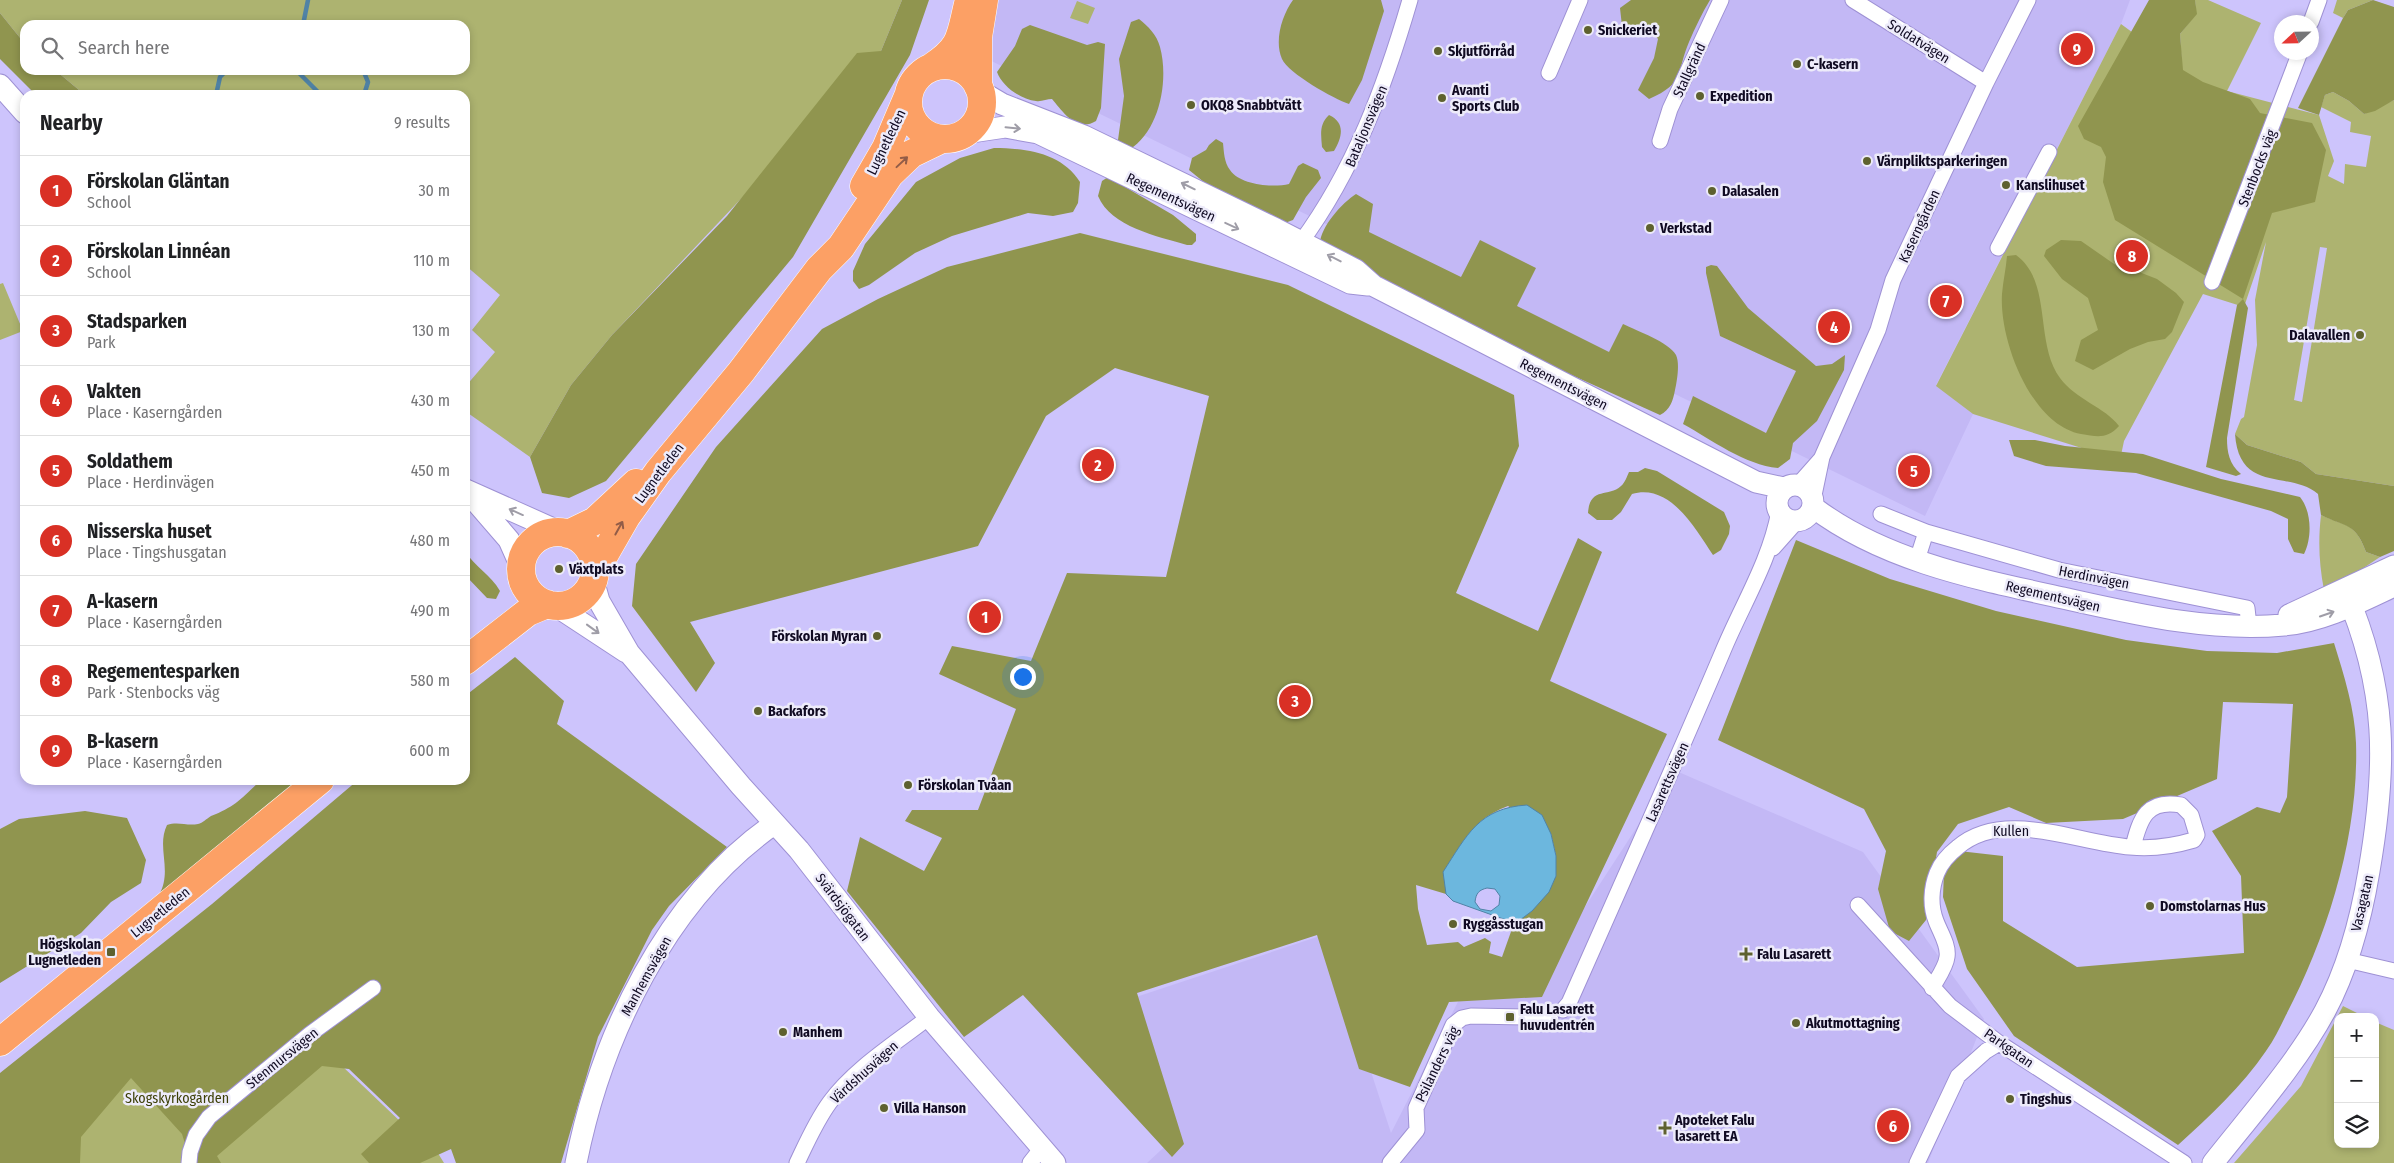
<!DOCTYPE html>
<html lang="en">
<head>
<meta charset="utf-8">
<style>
  body { margin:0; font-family:"Fira Sans Condensed",sans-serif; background:#f6f6f6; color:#202124 }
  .controls { position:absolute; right:15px; bottom:15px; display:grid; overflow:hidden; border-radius:10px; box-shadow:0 2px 8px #0003 }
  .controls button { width:45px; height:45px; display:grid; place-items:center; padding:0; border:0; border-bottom:1px solid #e0e0e0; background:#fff; color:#202124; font:25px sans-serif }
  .compass { position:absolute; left:2274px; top:15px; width:45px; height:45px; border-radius:50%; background:#fff; box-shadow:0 2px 8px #0003; rotate:248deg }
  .you { position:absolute; left:1022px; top:676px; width:18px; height:18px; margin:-12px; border:4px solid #fff; border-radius:50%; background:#1a73e8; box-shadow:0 0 0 8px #1a73e833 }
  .badge { display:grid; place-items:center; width:32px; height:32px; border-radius:50%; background:#d93025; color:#fff; font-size:16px; font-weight:700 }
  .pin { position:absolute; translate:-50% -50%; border:2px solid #fff; box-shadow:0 1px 5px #0006 }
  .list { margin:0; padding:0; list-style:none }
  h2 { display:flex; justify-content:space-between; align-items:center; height:65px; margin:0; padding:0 20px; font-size:21px }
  h2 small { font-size:16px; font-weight:400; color:#757577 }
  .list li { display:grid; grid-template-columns:32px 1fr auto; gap:15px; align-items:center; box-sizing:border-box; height:70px; padding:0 20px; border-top:1px solid #e0e0e0 }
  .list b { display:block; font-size:19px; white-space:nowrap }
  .list p { margin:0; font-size:16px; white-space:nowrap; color:#757577 }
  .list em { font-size:16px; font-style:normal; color:#757577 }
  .icon { flex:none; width:28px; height:28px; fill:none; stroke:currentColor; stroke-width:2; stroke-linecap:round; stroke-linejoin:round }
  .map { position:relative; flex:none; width:2394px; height:1163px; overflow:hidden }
  .search { position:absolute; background:#fff; box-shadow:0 2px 8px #0003; left:20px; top:20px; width:450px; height:55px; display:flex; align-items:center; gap:12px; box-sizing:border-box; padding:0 18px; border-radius:15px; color:#757577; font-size:19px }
  .panel { position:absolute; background:#fff; box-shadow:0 2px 8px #0003; left:20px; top:90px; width:450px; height:695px; border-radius:15px }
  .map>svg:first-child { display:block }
  .built { fill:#c3b8f5 }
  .green { fill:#adb370; fill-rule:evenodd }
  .forest { fill:#90954f; fill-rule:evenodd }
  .water { fill:#6cb7de; stroke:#5083a6; fill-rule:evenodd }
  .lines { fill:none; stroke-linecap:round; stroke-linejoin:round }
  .stream { stroke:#5083a6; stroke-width:4.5 }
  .street-casing { stroke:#9e91d4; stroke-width:17 }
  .secondary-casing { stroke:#9e91d4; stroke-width:23 }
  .highway-casing { stroke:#fff; stroke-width:29 }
  .street { stroke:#fff; stroke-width:15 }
  .secondary { stroke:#fff; stroke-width:21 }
  .highway { stroke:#fca065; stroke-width:28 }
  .oneway { stroke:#9f9da7 }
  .oneway2 { stroke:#925c47 }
  .poi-dot { fill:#5e612f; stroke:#edebfa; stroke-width:2 }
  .labels { text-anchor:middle; stroke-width:5; stroke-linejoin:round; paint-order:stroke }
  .poi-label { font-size:14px; font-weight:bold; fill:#100a22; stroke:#edebfa; text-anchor:start }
  .street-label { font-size:14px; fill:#100a22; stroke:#edebfa }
  .park-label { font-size:14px; fill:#3c3f06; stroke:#edebfa }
</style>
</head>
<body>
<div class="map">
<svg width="2394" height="1163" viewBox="0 0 2394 1163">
  <rect width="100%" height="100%" fill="#cdc4fc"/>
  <path class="built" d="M993 0H2130L2121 24 1936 385 1973 414 1925 516 977 54Z
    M1674 770 1863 852 1984 1019 1928 1163H1147L1175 1137 1127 1000 1326 934 1391 1133 1462 994 1542 973Z"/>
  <path class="green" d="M0 0H902L881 51 612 335 571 385 530 457 465 411V387L495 352 472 330 500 295 465 265V95H85L55 70H465V25H25V44L0 13Z
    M2195 0H2208L2261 23 2227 91 2319 115 2334 161 2328 176 2344 184 2345 164 2366 167 2371 136 2350 132 2351 122 2321 107 2325 95 2333 92 2349 101 2364 114 2394 100V486L2316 474 2301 462 2247 445 2235 434 2241 419 2244 417 2257 345 2255 300 2266 242 2244 307 2203 294 2124 441 2120 460 1973 414 1936 386 2121 24 2182 69 2180 34 2196 14ZM2320 247 2327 248 2302 402 2294 400Z
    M2337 0H2373L2348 10 2343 18 2333 13Z
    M1077 1 1095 8 1088 24 1070 18Z
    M3 283 23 331 0 340V284Z
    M2321 515C2347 527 2355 522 2366 552L2380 557 2326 593 2324 590C2319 564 2318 541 2321 515Z
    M189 996 341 1065 404 1125 436 1150 444 1163H39Z
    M2343 1006 2365 1017H2338V1144H2375V1022L2394 1030V1163H2234L2301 1086Z"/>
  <path class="forest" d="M902 0H929L910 55 793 257 606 481 569 498 542 493 530 457 571 385 612 335 727 216 857 53 881 51Z
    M1293 0H1381L1384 11 1362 80 1349 104C1334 99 1288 73 1282 59 1274 41 1282 15 1293 0Z
    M1631 0H1710C1702 13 1695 28 1689 42 1676 72 1686 83 1649 99L1638 90 1654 58 1658 39 1652 31 1629 35 1622 26 1620 8Z
    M2149 0H2195L2197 14 2180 34 2183 70 2203 82 2250 99 2260 113 2312 123 2326 150 2315 202 2272 213 2243 299 2248 308 2227 438C2227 452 2229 464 2241 474L2236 476 2206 467 2237 305 2243 299 2115 220 2103 182 2106 157 2101 147 2084 139 2078 126Z
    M2373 0 2394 7V100L2375 111 2364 114 2349 101 2333 92 2325 95 2319 115 2298 108 2343 18 2348 10Z
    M0 13 25 44V70H55L85 95H36L0 59Z
    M1139 19C1148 26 1157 35 1160 47 1169 80 1160 131 1129 150L1118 140 1124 96 1119 59 1131 22Z
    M1030 25 1087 45 1098 42 1105 44 1101 108 1096 121C1077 133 1063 112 1052 99 1047 99 1041 102 1036 101 1021 100 1002 86 997 72L1015 46 1022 29Z
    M1329 115C1346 123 1342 137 1334 151L1326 152 1322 147C1321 135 1319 124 1329 115Z
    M1216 139 1223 143C1224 152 1224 162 1230 170 1240 185 1273 188 1289 184L1298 166 1303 163 1318 170 1321 178 1306 197 1293 220 1282 224 1215 191 1189 170 1192 158 1206 150 1209 145Z
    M994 148C1026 148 1062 153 1080 182L1078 203 1073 212 1053 216 1028 213 952 236 915 253 869 285 859 289 853 281V271L865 244 916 182 960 158Z
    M1108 177 1173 215 1196 234V241L1192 245H1187C1157 236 1111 227 1098 196L1102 181Z
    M1356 194 1373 204 1369 232 1461 277 1480 240 1536 268 1517 306 1609 352 1623 324C1637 331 1669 342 1676 355 1680 363 1677 381 1675 390 1673 401 1670 410 1660 415L1472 330 1320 244C1320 227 1343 202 1356 194Z
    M1080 233 1288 285 1514 395 1519 446 1456 593 1538 631 1578 538 1602 552 1550 681 1667 734 1542 997 1449 1002 1410 1087 1359 1069 1317 935 1137 993 1184 1144 1172 1157 1023 995 964 1037 847 891 860 837 924 871 942 838 905 821 912 810H978L1016 709 939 674 952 646 1031 661 1067 573 1166 577 1209 396 1115 368 1046 416 978 546 690 622 715 663 696 692 632 606 636 564 716 447 822 329 878 299 947 267ZM1508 806 1551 834 1556 856V876L1520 920 1509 921 1513 926 1502 957 1489 953 1491 942 1485 938 1464 947 1458 942 1427 945 1418 909 1416 885 1446 894C1461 852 1463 823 1508 806Z
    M2061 240 2081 241 2117 266 2134 270 2157 279 2176 293 2184 302 2172 332 2165 339 2148 342 2130 349 2093 370 2075 361 2081 340 2098 330 2088 298 2062 279 2044 256 2046 250Z
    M2016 255C2053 282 2034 342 2060 378 2076 400 2105 407 2119 426 2107 439 2098 437 2081 434 2031 425 1999 340 2002 294 2003 281 2006 269 2007 256Z
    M1711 265 1717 266 1748 308 1816 366 1832 364 1845 355 1844 370 1817 421 1793 443 1790 459 1778 468C1745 465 1712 440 1683 424L1693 396 1766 433 1796 371 1720 336 1706 273V267Z
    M2235 434 2247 445 2301 462 2316 474 2394 486V551L2380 557 2366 552C2355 522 2347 528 2321 515L2318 494C2290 470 2239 494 2235 434Z
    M2009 440H2035L2065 446 2143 454 2221 479 2300 497C2312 512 2312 538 2304 554L2294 552 2288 539V519L2271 511 2136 473 2046 466 2014 456Z
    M1645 468 1657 471 1724 512 1730 526 1729 534 1721 550 1713 555C1695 528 1670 483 1632 494L1621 512 1612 520H1597L1588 513C1590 486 1608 498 1621 486 1625 483 1627 476 1629 472H1638Z
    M1796 540 1890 579 1996 611 2126 640 2207 651 2277 653 2334 643C2344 675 2355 710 2356 743 2359 834 2328 935 2286 1015 2280 1027 2274 1040 2266 1051 2242 1086 2210 1116 2178 1145L2014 1036 1967 969 1943 897 1944 871 1959 851 2003 856V921L2077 967 2244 953 2241 876 2212 831 2257 807 2280 813 2287 797 2293 704 2223 702 2217 779 2123 819 2046 823 2009 807 1958 824 1937 852 1926 920 1909 941 1890 931 1878 889 1886 851 1864 809 1718 740Z
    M465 551C475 567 491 575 500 591L496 599 487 598 465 575Z
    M515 657 564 701 557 724 727 847 669 906 652 930 598 1037 561 1163H456L451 1149 420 1163H369L361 1154 400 1118 349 1069 322 1066 217 1156 221 1163H191L182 1134 131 1078 81 1137 80 1163H0V1073L212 904 358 780H465V696Z
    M261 780H303L159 895C173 870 156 848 167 825 178 821 186 826 198 824 203 823 206 819 211 816 235 807 242 798 261 780Z
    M85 811 127 818 146 860 141 883 111 902 81 933 0 983V829L19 819Z"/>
  <path class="water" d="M1527 805 1542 815 1551 834 1556 856V876L1549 892 1532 911 1520 920 1509 921 1453 901 1446 894 1443 872C1467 835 1479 808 1527 805ZM1487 888 1495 889 1500 896 1499 905 1491 911 1480 909 1475 902C1476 893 1479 890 1487 888Z"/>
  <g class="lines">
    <path class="stream" d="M303 25 308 0
      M296 70 321 95
      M363 70 368 82 364 95
      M216 95 220 77 227 70"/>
    <defs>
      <path id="street" d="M1853 0 1986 83
        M2311 22 2319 0
        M1549 73 1580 0
        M1660 141 1670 109 1721 0
        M1301 242C1354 170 1385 86 1410 0
        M1998 248 2049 152
        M2212 282 2300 52
        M1798 485 1821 459
        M1813 500 1822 457 1878 330 1893 280 1986 83 2028 0
        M1881 514 1926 532 2059 570 2247 608 2249 626
        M1773 548 1797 521
        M1917 560 1926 532
        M1858 905 1950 1006 1999 1043 2184 1163
        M2347 960 2394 971
        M1932 988C1937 979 1946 967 1947 957 1949 945 1940 932 1936 921 1930 906 1931 888 1937 873 1941 863 1949 854 1958 847 2004 808 2077 843 2130 847 2151 849 2174 846 2194 840L2197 835 2191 815 2181 805C2147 799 2140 818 2133 847
        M1563 1010 1569 1003C1621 886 1673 769 1723 651 1742 605 1770 561 1779 511
        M189 1163 190 1152 196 1135 209 1117 310 1034 373 988
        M797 1163C807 1142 816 1121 830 1102 855 1068 896 1043 929 1017
        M1030 1163 1041 1149
        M1390 1163 1417 1130 1416 1108 1453 1025 1462 1018 1471 1016 1530 1017 1551 1020
        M1917 1163 1958 1076 1986 1051 1999 1043"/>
      <path id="secondary" d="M0 85 25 113
        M980 91 1002 104 1084 136 1276 229 1356 270 1374 286 1756 482 1784 488
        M965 133 1005 127 1038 133 1350 283 1368 285
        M1777 503a18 18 0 1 1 36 0a18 18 0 1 1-36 0Z
        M466 490 560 532
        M471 496 509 540 521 567
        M1813 507C1884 561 1977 579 2063 598 2135 614 2210 632 2284 625 2322 622 2360 602 2394 586
        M593 580 599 601 629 653 741 786 799 850 929 1017 1055 1163
        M556 606 626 652
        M2289 615 2394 566
        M576 1163C601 1037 666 899 774 824
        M2213 1163C2250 1116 2297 1063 2325 1011 2348 968 2361 919 2369 871 2387 767 2388 689 2345 590"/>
      <path id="highway" d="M908 102a37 37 0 1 1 74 0a37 37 0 1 1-74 0Z
        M932 67C962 47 960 37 968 4
        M978 86V37L984 0
        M864 186 886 148 909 94
        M521 569a37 37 0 1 1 74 0a37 37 0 1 1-74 0Z
        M568 534 595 521 636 483
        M595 571 626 517 658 472 741 372 819 269 841 247 890 174 911 154 942 139
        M465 661 528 612 547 604
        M0 1042 320 780"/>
    </defs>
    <use href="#street" class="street-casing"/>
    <use href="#secondary" class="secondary-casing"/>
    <use href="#highway" class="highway-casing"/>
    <use href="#street" class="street"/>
    <use href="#secondary" class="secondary"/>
    <use href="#highway" class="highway"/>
  </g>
  <defs><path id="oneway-shaft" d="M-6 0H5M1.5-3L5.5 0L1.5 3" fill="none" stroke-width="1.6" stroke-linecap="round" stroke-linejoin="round" transform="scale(1.25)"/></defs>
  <g class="oneway">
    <use href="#oneway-shaft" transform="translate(1013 128) rotate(6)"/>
    <use href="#oneway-shaft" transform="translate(1188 186) rotate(-154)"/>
    <use href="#oneway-shaft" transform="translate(1232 226) rotate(25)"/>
    <use href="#oneway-shaft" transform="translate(1334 258) rotate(-153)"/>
    <use href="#oneway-shaft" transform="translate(516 512) rotate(-156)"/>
    <use href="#oneway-shaft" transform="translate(2327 614) rotate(-19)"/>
    <use href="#oneway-shaft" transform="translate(593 629) rotate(36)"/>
  </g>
  <g class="oneway2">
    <use href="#oneway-shaft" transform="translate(902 162) rotate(-43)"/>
    <use href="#oneway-shaft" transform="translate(619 528) rotate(-61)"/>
  </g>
  <g class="poi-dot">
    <circle cx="1588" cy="30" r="5"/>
    <circle cx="1438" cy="51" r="5"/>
    <circle cx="1797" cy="64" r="5"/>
    <circle cx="1700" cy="96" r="5"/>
    <circle cx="1442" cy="98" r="5"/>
    <circle cx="1191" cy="105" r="5"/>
    <circle cx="1867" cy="161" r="5"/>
    <circle cx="2006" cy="185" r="5"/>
    <circle cx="1712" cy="191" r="5"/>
    <circle cx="1650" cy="228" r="5"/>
    <circle cx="2360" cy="335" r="5"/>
    <circle cx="559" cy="569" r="5"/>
    <circle cx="877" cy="636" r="5"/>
    <circle cx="758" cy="711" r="5"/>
    <circle cx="908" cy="785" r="5"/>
    <circle cx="2150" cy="906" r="5"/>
    <circle cx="1453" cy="924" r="5"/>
    <rect x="106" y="947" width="10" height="10" rx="2.5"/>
    <path d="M1743.5 946.5h5v5h5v5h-5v5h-5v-5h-5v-5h5z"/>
    <rect x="1505" y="1012" width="10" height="10" rx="2.5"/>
    <circle cx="1796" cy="1023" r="5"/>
    <circle cx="783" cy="1032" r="5"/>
    <circle cx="2010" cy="1099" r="5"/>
    <circle cx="884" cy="1108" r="5"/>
    <path d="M1662.5 1120.5h5v5h5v5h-5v5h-5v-5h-5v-5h5z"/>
  </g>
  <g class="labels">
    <g class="poi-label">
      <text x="1598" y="35">Snickeriet</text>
      <text x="1448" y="56">Skjutförråd</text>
      <text x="1807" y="69">C-kasern</text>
      <text x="1452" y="95">Avanti<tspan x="1452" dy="16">Sports Club</tspan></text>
      <text x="1710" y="101">Expedition</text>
      <text x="1201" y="110">OKQ8 Snabbtvätt</text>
      <text x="1877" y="166">Värnpliktsparkeringen</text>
      <text x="2016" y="190">Kanslihuset</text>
      <text x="1722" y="196">Dalasalen</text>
      <text x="1660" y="233">Verkstad</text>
      <text x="2350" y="340" text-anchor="end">Dalavallen</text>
      <text x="569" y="574">Växtplats</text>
      <text x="867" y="641" text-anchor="end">Förskolan Myran</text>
      <text x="768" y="716">Backafors</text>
      <text x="918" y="790">Förskolan Tvåan</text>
      <text x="2160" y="911">Domstolarnas Hus</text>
      <text x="1463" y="929">Ryggåsstugan</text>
      <text x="101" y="949" text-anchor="end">Högskolan<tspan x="101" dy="16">Lugnetleden</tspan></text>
      <text x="1757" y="959">Falu Lasarett</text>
      <text x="1520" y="1014">Falu Lasarett<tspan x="1520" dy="16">huvudentrén</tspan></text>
      <text x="1806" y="1028">Akutmottagning</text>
      <text x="793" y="1037">Manhem</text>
      <text x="2020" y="1104">Tingshus</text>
      <text x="894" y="1113">Villa Hanson</text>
      <text x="1675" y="1125">Apoteket Falu<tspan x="1675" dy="16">lasarett EA</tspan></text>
    </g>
    <g class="street-label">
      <text transform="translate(1919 41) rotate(32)" y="5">Soldatvägen</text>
      <text transform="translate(1689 70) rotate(-65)" y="5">Stallgränd</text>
      <text transform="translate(1366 126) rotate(-67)" y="5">Bataljonsvägen</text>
      <text transform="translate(886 142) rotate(-64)" y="5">Lugnetleden</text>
      <text transform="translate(2257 168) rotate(-69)" y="5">Stenbocks väg</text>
      <text transform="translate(1171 197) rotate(25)" y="5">Regementsvägen</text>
      <text transform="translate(1919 226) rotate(-65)" y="5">Kaserngården</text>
      <text transform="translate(1564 384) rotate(27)" y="5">Regementsvägen</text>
      <text transform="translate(659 473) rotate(-53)" y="5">Lugnetleden</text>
      <text transform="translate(2094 577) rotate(11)" y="5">Herdinvägen</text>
      <text transform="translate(2053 596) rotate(13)" y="5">Regementsvägen</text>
      <text transform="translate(1667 782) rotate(-66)" y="5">Lasarettsvägen</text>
      <text x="2011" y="836">Kullen</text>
      <text transform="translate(2362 903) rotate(-77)" y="5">Vasagatan</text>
      <text transform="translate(843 907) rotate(53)" y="5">Svärdsjögatan</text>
      <text transform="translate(160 912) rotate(-39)" y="5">Lugnetleden</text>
      <text transform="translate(646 976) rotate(-61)" y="5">Manhemsvägen</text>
      <text transform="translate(2009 1048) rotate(35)" y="5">Parkgatan</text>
      <text transform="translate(282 1058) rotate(-39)" y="5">Stenmursvägen</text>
      <text transform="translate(1437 1064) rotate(-64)" y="5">Psilanders väg</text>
      <text transform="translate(864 1072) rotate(-42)" y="5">Värdshusvägen</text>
    </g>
    <g class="park-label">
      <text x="177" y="1103">Skogskyrkogården</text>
    </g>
  </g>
</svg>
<div class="controls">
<button>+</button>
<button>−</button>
<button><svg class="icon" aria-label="layers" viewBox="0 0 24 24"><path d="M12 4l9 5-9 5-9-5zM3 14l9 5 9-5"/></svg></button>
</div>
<svg class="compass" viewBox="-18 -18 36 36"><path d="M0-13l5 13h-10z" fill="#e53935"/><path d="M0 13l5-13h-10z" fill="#757577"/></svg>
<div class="you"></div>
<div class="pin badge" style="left:985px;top:617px">1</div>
<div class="pin badge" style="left:1098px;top:465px">2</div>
<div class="pin badge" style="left:1295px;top:701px">3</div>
<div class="pin badge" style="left:1834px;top:327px">4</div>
<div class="pin badge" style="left:1914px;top:471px">5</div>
<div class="pin badge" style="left:1893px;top:1126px">6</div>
<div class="pin badge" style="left:1946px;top:301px">7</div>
<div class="pin badge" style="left:2132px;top:256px">8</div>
<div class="pin badge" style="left:2077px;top:49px">9</div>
<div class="search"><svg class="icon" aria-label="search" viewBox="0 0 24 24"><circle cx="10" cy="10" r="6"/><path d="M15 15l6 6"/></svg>Search here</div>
<section class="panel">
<h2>Nearby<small>9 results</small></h2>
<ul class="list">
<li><span class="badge">1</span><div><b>Förskolan Gläntan</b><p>School</p></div><em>30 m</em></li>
<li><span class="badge">2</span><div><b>Förskolan Linnéan</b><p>School</p></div><em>110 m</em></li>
<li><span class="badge">3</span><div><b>Stadsparken</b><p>Park</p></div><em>130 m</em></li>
<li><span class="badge">4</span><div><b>Vakten</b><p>Place · Kaserngården</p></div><em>430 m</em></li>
<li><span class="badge">5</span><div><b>Soldathem</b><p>Place · Herdinvägen</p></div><em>450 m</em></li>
<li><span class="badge">6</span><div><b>Nisserska huset</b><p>Place · Tingshusgatan</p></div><em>480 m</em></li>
<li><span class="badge">7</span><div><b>A-kasern</b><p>Place · Kaserngården</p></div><em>490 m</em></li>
<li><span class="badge">8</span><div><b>Regementesparken</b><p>Park · Stenbocks väg</p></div><em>580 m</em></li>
<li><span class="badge">9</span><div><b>B-kasern</b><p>Place · Kaserngården</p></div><em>600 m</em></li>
</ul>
</section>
</div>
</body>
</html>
